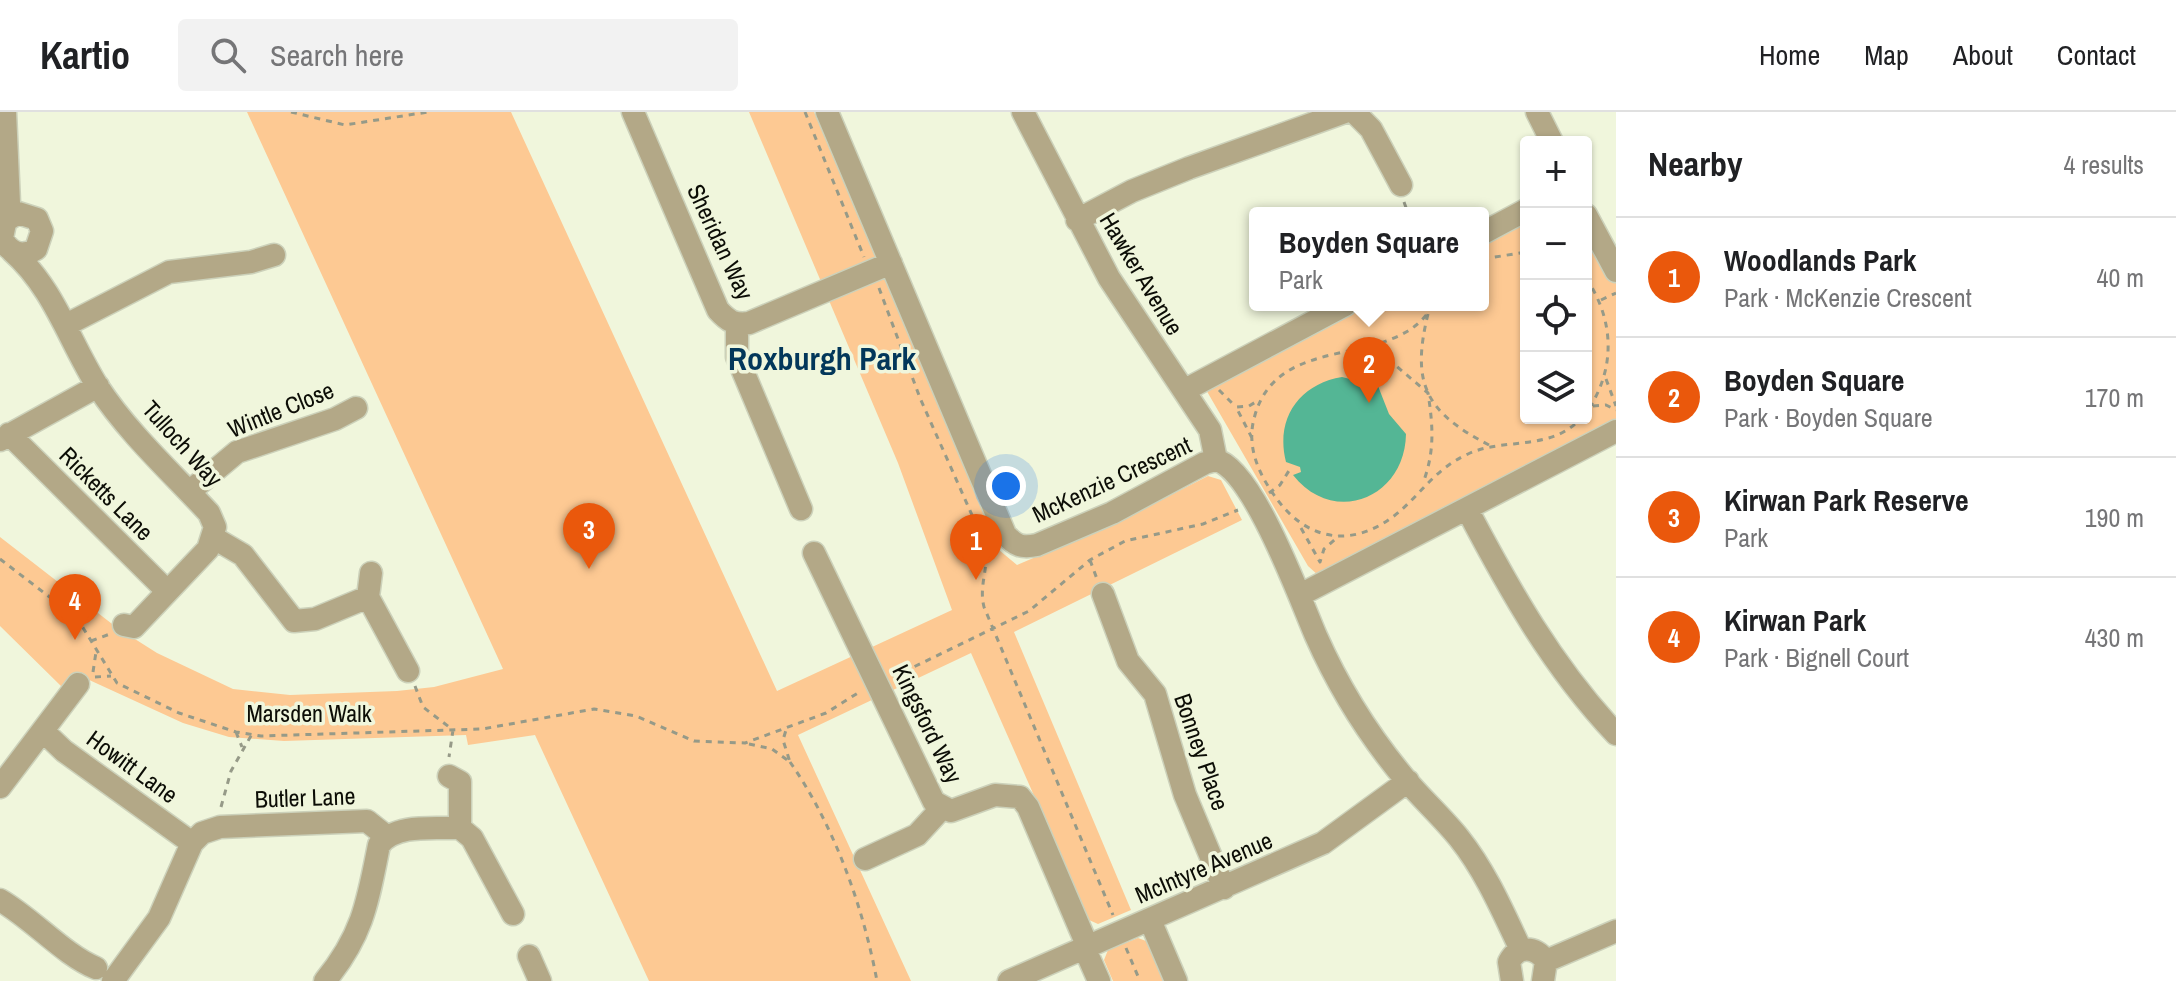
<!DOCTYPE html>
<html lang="en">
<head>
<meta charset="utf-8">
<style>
  body { margin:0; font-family:"Archivo Narrow",sans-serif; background:#f2f2f2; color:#202124 }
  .controls { position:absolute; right:24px; top:24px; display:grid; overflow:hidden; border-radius:8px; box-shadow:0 2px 6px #0004 }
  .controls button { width:72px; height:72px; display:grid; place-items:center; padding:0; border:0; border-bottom:2px solid #e0e0e0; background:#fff; color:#202124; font:40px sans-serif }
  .you { position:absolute; left:1006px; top:374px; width:28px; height:28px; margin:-20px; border:6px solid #fff; border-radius:50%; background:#1a73e8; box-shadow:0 0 0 12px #1a73e833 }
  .badge { display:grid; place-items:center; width:52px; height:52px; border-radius:50%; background:#ea580c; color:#fff; font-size:26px; font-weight:700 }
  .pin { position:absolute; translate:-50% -66px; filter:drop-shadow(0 2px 4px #0008) }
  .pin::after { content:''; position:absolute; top:42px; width:28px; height:24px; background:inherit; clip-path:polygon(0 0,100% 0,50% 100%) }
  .popup { position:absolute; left:1249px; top:95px; width:240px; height:104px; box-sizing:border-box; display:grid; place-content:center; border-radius:8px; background:#fff; filter:drop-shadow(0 2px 6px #0005); font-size:26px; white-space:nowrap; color:#757577 }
  .popup b { font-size:30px; color:#202124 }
  .popup::after { content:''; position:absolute; left:50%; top:100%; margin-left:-16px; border:16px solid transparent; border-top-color:#fff }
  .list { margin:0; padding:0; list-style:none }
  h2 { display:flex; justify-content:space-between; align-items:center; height:104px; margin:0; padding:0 32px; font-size:34px }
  h2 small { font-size:26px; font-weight:400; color:#757577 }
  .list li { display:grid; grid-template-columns:52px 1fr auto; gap:24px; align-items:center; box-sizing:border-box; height:120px; padding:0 32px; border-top:2px solid #e0e0e0 }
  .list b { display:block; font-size:30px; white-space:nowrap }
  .list p { margin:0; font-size:26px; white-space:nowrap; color:#757577 }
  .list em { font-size:26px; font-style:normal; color:#757577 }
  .icon { flex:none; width:44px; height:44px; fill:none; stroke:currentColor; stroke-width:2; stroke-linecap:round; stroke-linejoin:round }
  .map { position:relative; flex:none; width:1616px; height:869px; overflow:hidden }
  header { display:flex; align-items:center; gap:48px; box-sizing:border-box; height:112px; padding:0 40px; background:#fff; border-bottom:2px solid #e0e0e0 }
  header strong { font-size:38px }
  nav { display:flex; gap:44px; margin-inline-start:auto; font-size:28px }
  .search { width:560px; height:72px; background:#f2f2f2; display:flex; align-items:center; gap:20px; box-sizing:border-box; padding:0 28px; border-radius:8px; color:#757577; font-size:30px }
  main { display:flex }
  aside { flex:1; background:#fff }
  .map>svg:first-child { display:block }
  .green { fill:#fdc993 }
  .water { fill:#54b695 }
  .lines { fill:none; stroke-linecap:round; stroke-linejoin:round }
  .minor-casing { stroke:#ccd1ba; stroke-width:25 }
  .path { stroke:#969a88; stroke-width:3; stroke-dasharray:6 6; stroke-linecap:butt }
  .minor { stroke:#b3a887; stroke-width:22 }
  .labels { text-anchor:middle; stroke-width:7; stroke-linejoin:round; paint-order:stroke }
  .street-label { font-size:24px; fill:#0c0d06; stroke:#f0f6dc }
  .district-label { font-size:32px; font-weight:bold; fill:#03375a; stroke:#f0f6dc }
</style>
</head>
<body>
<header>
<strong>Kartio</strong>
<div class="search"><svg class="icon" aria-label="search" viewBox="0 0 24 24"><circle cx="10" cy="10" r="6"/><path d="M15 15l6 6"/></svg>Search here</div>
<nav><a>Home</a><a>Map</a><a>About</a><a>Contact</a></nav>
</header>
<main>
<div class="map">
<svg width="1616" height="869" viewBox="0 0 1616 869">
  <rect width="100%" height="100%" fill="#f0f6dc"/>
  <path class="green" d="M247 0H511L777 579 952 498 898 351 749 0H814L999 438 1017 453 1122 408 1208 364 1221 368 1242 408 1014 520 1131 798 1098 812 1089 808 971 541 798 623 911 869H649L535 623 468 633 466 623 284 629 229 625 183 611 74 561 62 575 0 514V425L116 515 157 541 233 577 290 583 397 579 434 575 503 557Z
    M1526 108V306H1586V122L1616 150V309L1319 464 1308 454 1205 276 1363 193H1483V131Z
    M1138 826 1146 829 1163 869H1113L1104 848 1108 838Z"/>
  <path class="water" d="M1342 265 1378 274 1389 302 1406 322C1405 386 1334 415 1293 363L1301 360 1300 355 1286 350C1275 307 1299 272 1342 265Z"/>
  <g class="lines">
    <defs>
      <path id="minor" d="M5 0 9 91 2 126C9 141 22 146 36 137L42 119 37 107 18 101 7 108
        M633 0 718 198C728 209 734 213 749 211L891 151
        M827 0 1005 422C1015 434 1022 436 1037 433L1112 401 1205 351 1216 348C1253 357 1300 487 1316 524 1339 576 1369 624 1406 668 1423 688 1443 706 1459 726 1486 760 1503 800 1521 838
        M1023 0 1109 166 1210 318 1216 348
        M1354 0 1371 17 1401 73
        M1537 0 1552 30
        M1586 103 1616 159
        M1077 108 1132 79 1189 56 1345 0
        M1483 121 1526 98
        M12 139C54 176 69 229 98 275 128 321 172 361 209 401L215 415 208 437 134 515 124 513
        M737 212V245L801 397
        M66 213 169 160 251 150 274 143
        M1185 278 1345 193
        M9 322 166 478
        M0 328 98 274
        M189 380 237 340 335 307 356 296
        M1467 397C1510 479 1552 554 1616 622
        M214 426 243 443 294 509 315 507 368 485
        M814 441 934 690 951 699 995 683 1020 685 1028 695 1087 833
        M371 461 368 485 408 559
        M1103 482 1128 549 1155 582 1185 683 1224 776
        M1300 483 1616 319
        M43 619 64 639 192 731
        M449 664 460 670V716L472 726 513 802
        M0 675 78 572
        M865 747 917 723 941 697
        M0 788C33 807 64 843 96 856
        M1150 808 1176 869
        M1084 835 1099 869
        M529 844 540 869
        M1546 849 1616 819
        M113 869 159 806 192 731 202 721 220 715 367 709 386 724
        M325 869C363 823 368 789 379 733 396 711 434 717 460 716
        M1009 869 1323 731 1408 669
        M1512 869 1509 850C1518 833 1535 834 1546 849L1543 869"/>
    </defs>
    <use href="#minor" class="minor-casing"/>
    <path class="path" d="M291 0 345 13 428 0
      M805 0 864 145
      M1404 90 1408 101
      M1483 147 1526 140
      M1586 166C1615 209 1616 258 1586 301
      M879 176 920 286 984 430C991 454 978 471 984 495L1113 803
      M1601 188 1616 181
      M1433 193C1396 260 1280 217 1255 303 1246 332 1257 359 1274 383 1304 427 1349 438 1394 404 1421 383 1433 358 1468 342 1504 325 1551 340 1581 306
      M1428 202C1411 271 1425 300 1489 333
      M1366 238 1388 247 1428 281C1433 314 1435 339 1423 371
      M1606 267 1616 294
      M1219 278 1236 295
      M1593 294 1606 293 1616 298
      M1252 326 1236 295 1249 294 1259 288
      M1269 381 1280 373 1290 357
      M1301 416 1320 450 1324 437 1339 424
      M0 447 77 506 117 571 179 601 236 620 261 624 482 617 594 597 636 604 694 629 745 631 826 601 861 579
      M1090 448 1097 467
      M91 529 110 522
      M93 560 96 540
      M95 565 111 564
      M893 565 1029 499 1090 448 1125 429 1203 412 1238 398
      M415 574 423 595 453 618 449 645
      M236 620 242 635
      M749 632 772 637 790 650 783 628 786 618
      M790 650C834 713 863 794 877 869
      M221 695 231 659 252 622
      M1126 836 1140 869"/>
    <use href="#minor" class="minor"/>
  </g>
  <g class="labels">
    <g class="street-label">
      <text transform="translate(720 130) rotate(65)" y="8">Sheridan Way</text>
      <text transform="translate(1141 162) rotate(59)" y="8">Hawker Avenue</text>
      <text transform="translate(281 298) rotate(-22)" y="8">Wintle Close</text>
      <text transform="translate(182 332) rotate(48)" y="8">Tulloch Way</text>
      <text transform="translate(1112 368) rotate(-25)" y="8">McKenzie Crescent</text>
      <text transform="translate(106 382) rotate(45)" y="8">Ricketts Lane</text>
      <text x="309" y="610">Marsden Walk</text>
      <text transform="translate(927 612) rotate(64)" y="8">Kingsford Way</text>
      <text transform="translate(1201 640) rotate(71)" y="8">Bonney Place</text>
      <text transform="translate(132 655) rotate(36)" y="8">Howitt Lane</text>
      <text transform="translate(305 686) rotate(-2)" y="8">Butler Lane</text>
      <text transform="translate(1204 756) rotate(-23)" y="8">McIntyre Avenue</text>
    </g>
    <g class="district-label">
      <text x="822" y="258">Roxburgh Park</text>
    </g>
  </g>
</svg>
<div class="controls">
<button>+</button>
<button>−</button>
<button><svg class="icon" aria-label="locate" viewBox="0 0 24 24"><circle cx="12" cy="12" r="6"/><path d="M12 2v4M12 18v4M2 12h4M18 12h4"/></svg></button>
<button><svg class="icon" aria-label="layers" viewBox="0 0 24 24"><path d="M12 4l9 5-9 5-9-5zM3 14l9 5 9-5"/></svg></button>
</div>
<div class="you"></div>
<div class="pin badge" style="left:976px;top:468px">1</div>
<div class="pin badge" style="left:1369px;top:291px">2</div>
<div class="popup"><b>Boyden Square</b>Park</div>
<div class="pin badge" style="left:589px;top:457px">3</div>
<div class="pin badge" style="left:75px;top:528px">4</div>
</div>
<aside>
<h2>Nearby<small>4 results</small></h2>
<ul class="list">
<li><span class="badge">1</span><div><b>Woodlands Park</b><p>Park · McKenzie Crescent</p></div><em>40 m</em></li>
<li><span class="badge">2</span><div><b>Boyden Square</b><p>Park · Boyden Square</p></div><em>170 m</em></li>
<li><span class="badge">3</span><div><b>Kirwan Park Reserve</b><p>Park</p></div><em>190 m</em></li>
<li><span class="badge">4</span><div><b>Kirwan Park</b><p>Park · Bignell Court</p></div><em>430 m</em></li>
</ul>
</aside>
</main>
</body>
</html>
